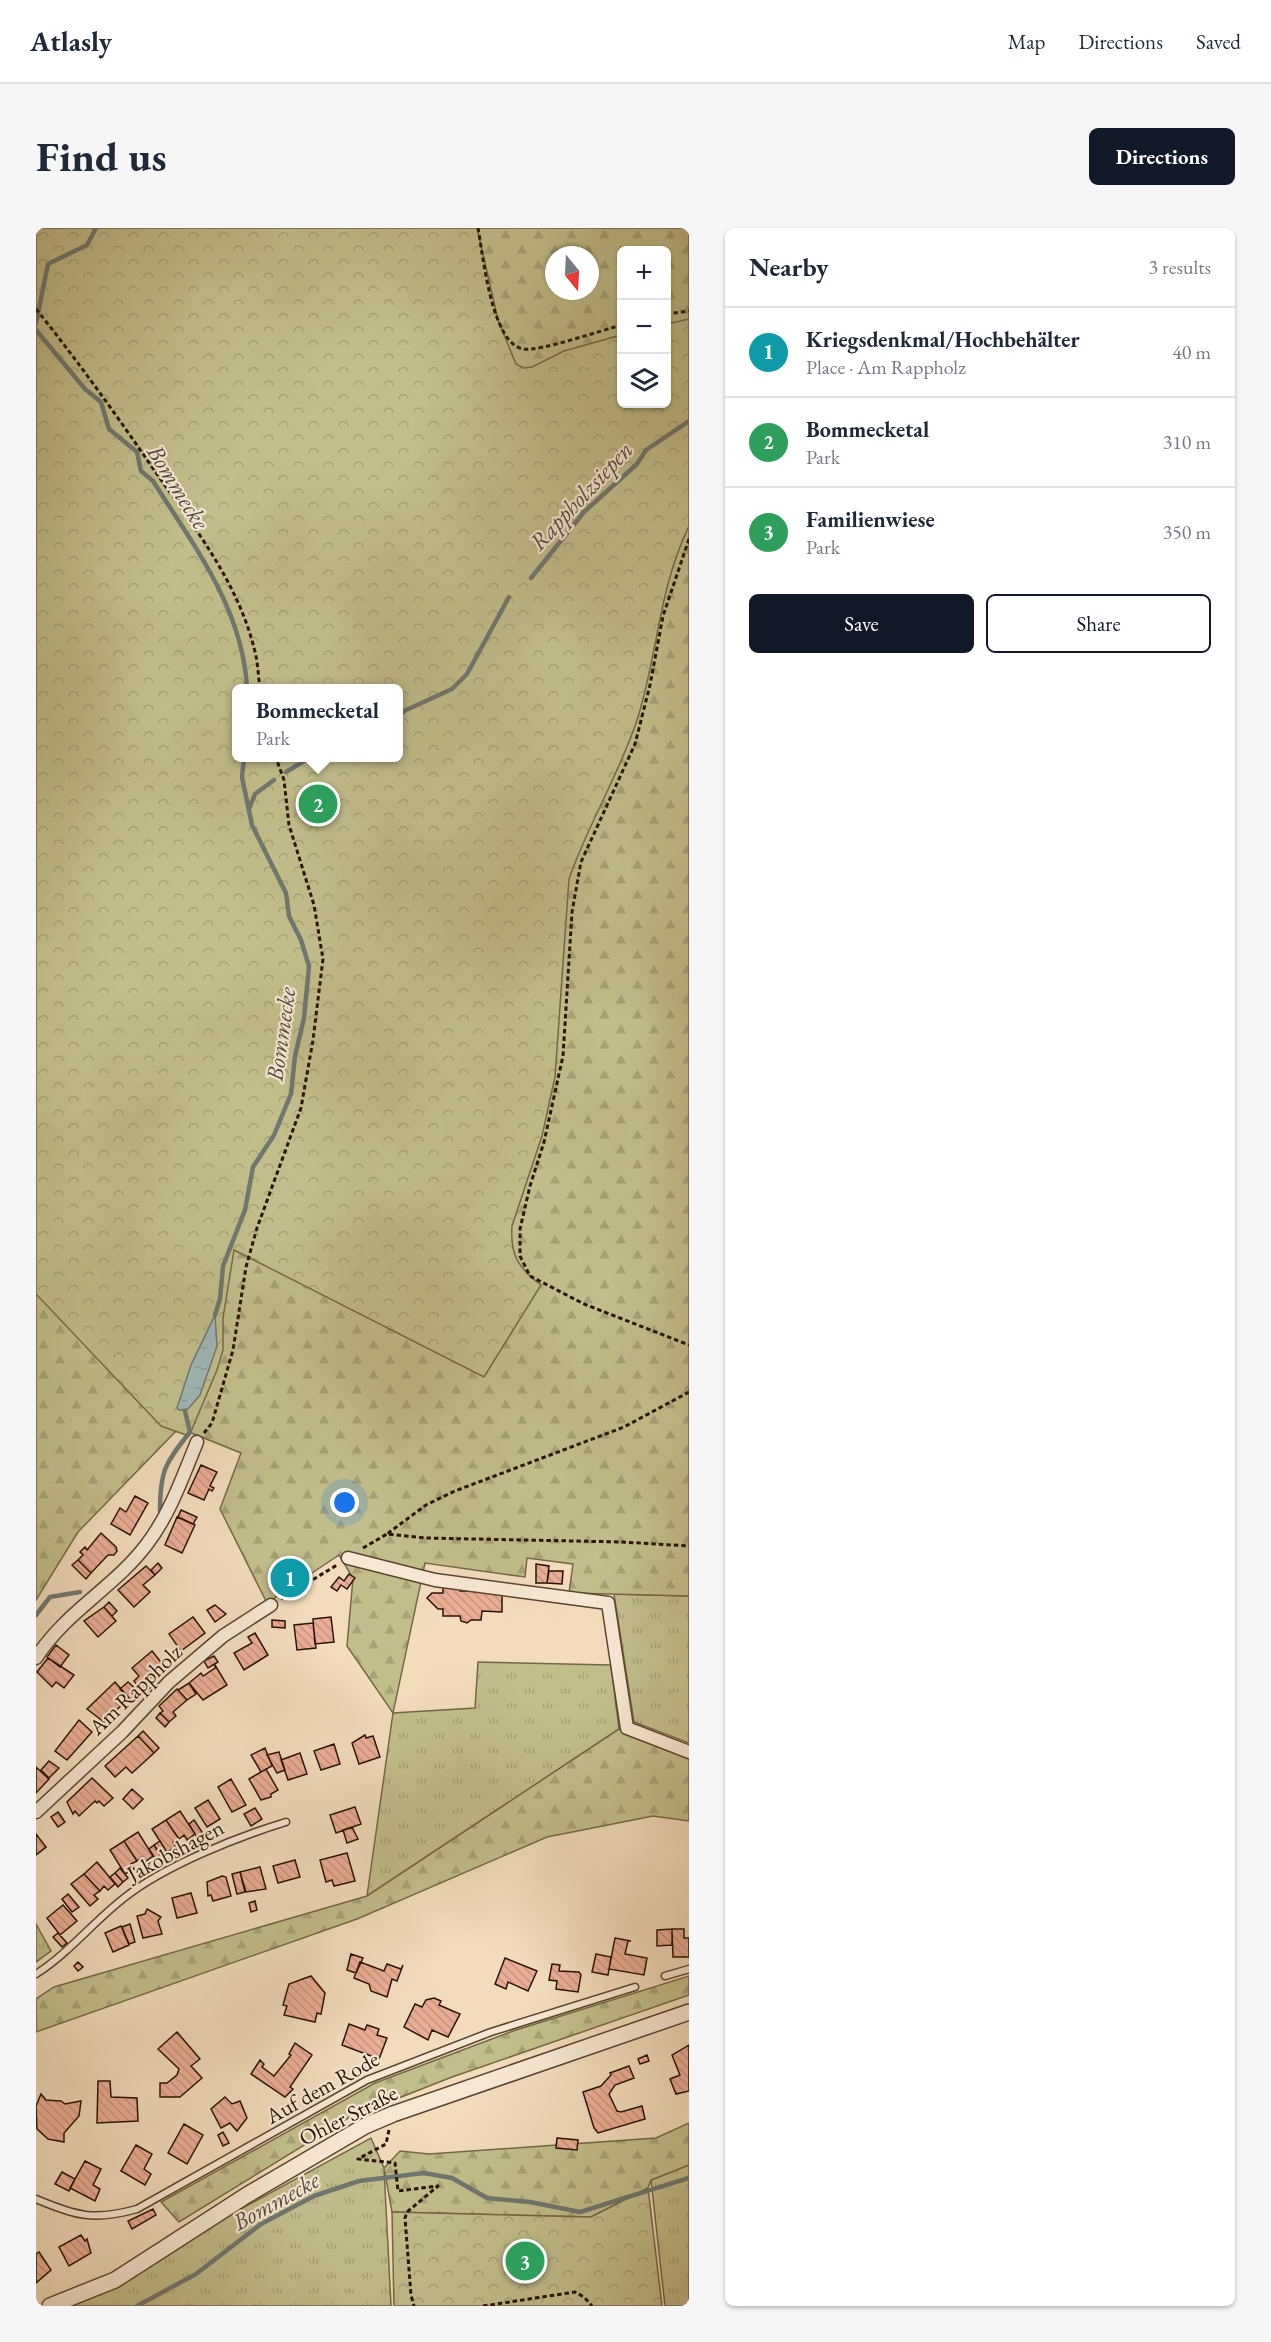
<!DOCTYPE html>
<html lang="en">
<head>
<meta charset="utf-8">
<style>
  body { margin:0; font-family:"EB Garamond",serif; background:#f6f6f7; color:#1f2937 }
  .controls { position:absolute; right:18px; top:18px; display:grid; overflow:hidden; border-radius:9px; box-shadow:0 2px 4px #0004 }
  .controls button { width:54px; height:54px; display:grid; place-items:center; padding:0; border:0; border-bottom:2px solid #e0e1e3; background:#fff; color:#1f2937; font:30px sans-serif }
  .compass { position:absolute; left:509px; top:18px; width:54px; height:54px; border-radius:50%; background:#fff; box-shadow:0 2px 4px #0004; rotate:162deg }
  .you { position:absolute; left:309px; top:1275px; width:21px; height:21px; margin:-15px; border:4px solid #fff; border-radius:50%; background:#1a73e8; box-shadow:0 0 0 9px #1a73e833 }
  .badge { display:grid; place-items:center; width:39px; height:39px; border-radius:50%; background:#111827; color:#fff; font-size:20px; font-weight:700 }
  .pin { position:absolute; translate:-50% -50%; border:3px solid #fff; box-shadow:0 2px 6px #0006 }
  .popup { position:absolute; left:196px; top:456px; width:171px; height:78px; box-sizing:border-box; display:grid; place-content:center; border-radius:9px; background:#fff; filter:drop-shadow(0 2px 4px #0005); font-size:20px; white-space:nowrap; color:#747a83 }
  .popup b { font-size:22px; color:#1f2937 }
  .popup::after { content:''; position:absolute; left:50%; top:100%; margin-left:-12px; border:12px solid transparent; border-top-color:#fff }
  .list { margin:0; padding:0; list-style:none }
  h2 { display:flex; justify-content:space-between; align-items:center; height:78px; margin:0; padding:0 24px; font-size:26px }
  h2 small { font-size:20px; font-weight:400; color:#747a83 }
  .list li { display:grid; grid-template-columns:39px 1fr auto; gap:18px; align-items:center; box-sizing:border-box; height:90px; padding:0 24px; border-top:2px solid #e0e1e3 }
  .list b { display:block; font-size:22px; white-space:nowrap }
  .list p { margin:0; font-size:20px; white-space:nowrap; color:#747a83 }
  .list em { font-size:20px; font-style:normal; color:#747a83 }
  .actions { display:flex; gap:12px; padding:18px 24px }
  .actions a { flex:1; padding:14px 0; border:2px solid #111827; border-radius:9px; text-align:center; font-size:21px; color:#111827 }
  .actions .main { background:#111827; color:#fff }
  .icon { flex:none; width:33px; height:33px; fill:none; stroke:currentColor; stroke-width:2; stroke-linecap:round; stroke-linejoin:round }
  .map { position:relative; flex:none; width:653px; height:2078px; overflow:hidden; border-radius:9px }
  header { display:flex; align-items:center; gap:36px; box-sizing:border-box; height:84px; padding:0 30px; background:#fff; border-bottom:2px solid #e0e1e3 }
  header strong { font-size:28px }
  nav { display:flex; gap:33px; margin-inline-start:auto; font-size:21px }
  .intro { display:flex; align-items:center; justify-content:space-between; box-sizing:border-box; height:144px; padding:0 36px }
  h1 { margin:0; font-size:42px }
  .button { padding:15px 27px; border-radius:9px; background:#111827; color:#fff; font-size:21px; font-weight:700 }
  main { display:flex; gap:36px; padding:0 36px }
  aside { flex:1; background:#fff; border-radius:9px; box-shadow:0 2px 4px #0004 }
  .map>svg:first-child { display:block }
  .grass { fill:url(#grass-tufts); stroke:#766846; stroke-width:1.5 }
  .forest { fill:url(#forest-firs); stroke:#766846; stroke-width:1.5; fill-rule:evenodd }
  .park { fill:url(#park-crowns); stroke:#766846; stroke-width:1.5; fill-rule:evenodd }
  .water { fill:url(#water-ripples); stroke:#70776f; stroke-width:1.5 }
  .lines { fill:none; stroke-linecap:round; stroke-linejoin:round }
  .stream { stroke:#70776f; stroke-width:4.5 }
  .building { fill:url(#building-back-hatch); stroke:#2a1300; stroke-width:1.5 }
  .service-casing { stroke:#5c452f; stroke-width:9 }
  .minor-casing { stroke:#5c452f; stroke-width:15 }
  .tertiary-casing { stroke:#5c452f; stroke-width:18 }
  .path { stroke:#2a1300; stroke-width:3; stroke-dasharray:4.5 3; stroke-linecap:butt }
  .service { stroke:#f7e8d3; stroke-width:6 }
  .minor { stroke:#f7e8d3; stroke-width:12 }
  .tertiary { stroke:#f7e8d3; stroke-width:15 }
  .labels { text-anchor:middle; stroke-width:4.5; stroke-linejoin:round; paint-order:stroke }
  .street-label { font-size:22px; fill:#2a1300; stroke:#f7e8d3 }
  .water-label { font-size:24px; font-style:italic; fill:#534d41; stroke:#f7e8d3 }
</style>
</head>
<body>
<header>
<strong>Atlasly</strong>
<nav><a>Map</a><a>Directions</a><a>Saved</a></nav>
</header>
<div class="intro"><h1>Find us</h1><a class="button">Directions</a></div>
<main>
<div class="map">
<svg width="653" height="2078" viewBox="0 0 653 2078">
  <defs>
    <pattern id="grass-tufts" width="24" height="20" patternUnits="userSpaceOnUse" patternTransform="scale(1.5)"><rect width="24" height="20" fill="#c2be8c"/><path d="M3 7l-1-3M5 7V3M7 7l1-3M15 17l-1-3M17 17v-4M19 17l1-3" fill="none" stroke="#a7a277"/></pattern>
    <pattern id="forest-firs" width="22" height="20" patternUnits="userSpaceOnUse" patternTransform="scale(1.5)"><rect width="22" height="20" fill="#c2be8c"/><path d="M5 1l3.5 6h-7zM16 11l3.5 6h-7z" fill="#a7a277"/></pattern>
    <pattern id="park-crowns" width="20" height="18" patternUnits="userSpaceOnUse" patternTransform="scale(1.5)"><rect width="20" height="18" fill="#c2be8c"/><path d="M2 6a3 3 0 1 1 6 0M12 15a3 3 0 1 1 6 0" fill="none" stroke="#a7a277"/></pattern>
    <pattern id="water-ripples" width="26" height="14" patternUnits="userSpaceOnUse" patternTransform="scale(1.5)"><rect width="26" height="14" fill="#9eb9b9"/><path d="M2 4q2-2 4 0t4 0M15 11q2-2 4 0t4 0" fill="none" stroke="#889e9d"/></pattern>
    <pattern id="building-back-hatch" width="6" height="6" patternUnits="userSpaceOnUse" patternTransform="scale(1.5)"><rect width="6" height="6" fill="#eaad95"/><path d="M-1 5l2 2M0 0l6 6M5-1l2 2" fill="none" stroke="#c9947f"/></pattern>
  </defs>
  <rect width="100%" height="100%" fill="#f2dcbc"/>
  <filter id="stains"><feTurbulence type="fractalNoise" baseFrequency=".00333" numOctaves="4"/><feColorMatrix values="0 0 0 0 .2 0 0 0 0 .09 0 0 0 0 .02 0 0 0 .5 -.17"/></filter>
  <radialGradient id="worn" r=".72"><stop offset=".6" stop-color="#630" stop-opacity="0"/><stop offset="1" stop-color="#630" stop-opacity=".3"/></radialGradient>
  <path class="grass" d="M578 1366 653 1368V1515L598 1494Z
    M442 1434 575 1437 583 1501 331 1668 357 1485 439 1480Z
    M0 1696 15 1723 0 1734Z
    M335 1910 348 1940 355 2078H14L47 2067Z
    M653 1937V2078H629L615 1952Z"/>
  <path class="forest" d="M0 0H653V1368L533 1365 537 1336 491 1330 489 1349 389 1335 357 1485 311 1418 317 1350 303 1327 231 1375 184 1281 205 1225 143 1200 42 1304 0 1372ZM586 22H630V176H586ZM518 27H554V63H518ZM201 460H363V530H201Z
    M583 1501 653 1529V1593L617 1588 511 1609 321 1691 0 1804V1771L18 1759 331 1668Z
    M653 1748V1767L416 1849 312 1890 143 1994 125 1974 339 1855 477 1803Z
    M653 1895V1937L615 1952 612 1960 555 1989 356 1984 348 1940 364 1923 393 1926 620 1910Z"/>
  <path class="park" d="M0 0H441L462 92 480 136 487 140 496 139 528 123 585 107 586 176H630L631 96 653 91V298C622 362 622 427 601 492 583 547 552 596 533 651L519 849 506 908 476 998C474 1027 482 1040 505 1057L448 1149 198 1022 187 1090V1122L181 1142 153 1208 125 1198 0 1066ZM201 460H363V530H201Z
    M612 1960 626 2078H358L356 1984 555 1989Z"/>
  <path class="water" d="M179 1087 181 1118 164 1167 152 1181 143 1182 141 1180 155 1137Z"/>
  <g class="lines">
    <path class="stream" d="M0 95 12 36 51 17 60 0
      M0 102 49 161 65 174 73 201 101 224 105 243 117 253C158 318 207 381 211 460
      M495 350 548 284 601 236 610 222 653 193
      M363 489 368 483 416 461 431 446 473 369
      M250 544 273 530
      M213 581 219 566 238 552
      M179 1087 184 1071 187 1038 209 982 217 939 238 907 255 866 259 828 268 790 273 738 265 712 253 688 250 665 216 597 206 549 208 530
      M124 1283C124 1243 129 1235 154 1204L149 1183
      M0 1387 14 1369 44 1364
      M101 2078 160 2046 225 1996 278 1968 323 1953 388 1945 416 1950 451 1970 494 1974 544 1984 653 1950"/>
  </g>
  <path class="building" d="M165 1237 181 1244 174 1258 178 1260 176 1263 173 1261 168 1272 152 1265Z
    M99 1268 112 1275 94 1307 75 1296 84 1280 90 1284Z
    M145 1282 161 1289 157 1296 142 1289Z
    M141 1289 159 1297 146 1325 129 1317Z
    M65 1305 80 1319 81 1323 78 1327H72L55 1345 42 1332 47 1327 44 1324 49 1319 51 1322Z
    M42 1332 55 1345 50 1351 36 1337Z
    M122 1335 126 1340 119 1347 115 1342Z
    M500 1336 513 1338 511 1355H500Z
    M110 1338 119 1347 107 1357 114 1364 98 1379 82 1362Z
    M513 1343H527L526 1356 511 1355Z
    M244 1345 250 1346 248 1355 242 1354Z
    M313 1346 319 1350 311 1361 305 1357 301 1363 295 1359 303 1349 308 1353Z
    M407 1359 424 1360V1363H466V1384L446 1383 445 1392H435L431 1395 425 1393 424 1388H407V1381H402L391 1370 396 1365H407Z
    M73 1374 81 1383 76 1388 68 1379Z
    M179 1377 190 1386 179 1394 171 1382Z
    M68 1379 80 1393 62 1409 48 1393Z
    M157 1389 169 1405 145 1423 133 1406Z
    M295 1389 298 1414 279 1416 277 1391Z
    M236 1392 249 1393V1400L236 1399Z
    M277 1395 280 1420 261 1422 258 1397Z
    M219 1405 232 1427 208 1442 198 1425 216 1415 212 1409Z
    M20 1417 33 1427 24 1439 11 1429Z
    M116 1423 128 1438 109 1455 114 1460 108 1465 98 1453 103 1448 96 1440Z
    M178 1428 182 1434 172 1440 168 1433Z
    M12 1430 38 1447 28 1460 20 1454 16 1459 1 1444Z
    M179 1437 191 1457 167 1472 153 1455 165 1445 167 1448 179 1440Z
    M79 1454 93 1470 68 1494 51 1481Z
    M92 1454 106 1467 98 1475 84 1461Z
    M153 1455 160 1466 151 1472 142 1462Z
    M141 1461 151 1472 137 1484 140 1488 133 1494 124 1485 127 1483 123 1478Z
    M124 1485 133 1494 129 1499 120 1490Z
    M43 1492 56 1504 31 1532 19 1523Z
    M107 1503 123 1520 118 1525 102 1508Z
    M329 1507 330 1510 337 1508 344 1529 323 1536 316 1515Z
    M102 1508 118 1525 96 1545 90 1539 79 1549 69 1538Z
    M298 1516 304 1536 285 1542 278 1523Z
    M229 1520 236 1538 225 1544 215 1527Z
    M243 1524 249 1542 241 1545 231 1527Z
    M264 1525 271 1546 252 1552 245 1532Z
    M13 1533 23 1540 13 1550 5 1542Z
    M0 1539 13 1551 0 1565Z
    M230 1541 242 1562 235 1566V1569L225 1572 213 1551Z
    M56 1550 77 1570 68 1578 63 1573 61 1575 59 1573 43 1588 39 1583 37 1586 31 1574Z
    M195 1551 210 1577 196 1584 182 1559Z
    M96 1561 107 1571 97 1581 87 1571Z
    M172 1572 184 1591 171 1599 159 1580Z
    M319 1579 325 1596 300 1605 294 1587Z
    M219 1580 226 1591 215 1598 208 1586Z
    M144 1583 159 1606 151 1612 148 1607 143 1611 130 1592Z
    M22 1584 29 1594 22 1599 15 1589Z
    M130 1592 143 1611 137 1614 140 1619 131 1624 116 1601Z
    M158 1592 168 1607 162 1611 153 1596Z
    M316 1599 322 1611 311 1615 307 1602Z
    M102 1604 117 1628 109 1634 106 1629 101 1633 88 1613Z
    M0 1606 10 1619 0 1627Z
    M88 1613 101 1633 95 1636 98 1641 89 1646 74 1622Z
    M124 1613 131 1624 125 1628 118 1617Z
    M118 1617 125 1628 120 1632 113 1621Z
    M311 1625 319 1653 298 1658 296 1652 290 1654 284 1632Z
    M259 1632 264 1649 242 1655 237 1638Z
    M61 1634 79 1656 72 1662 68 1658 64 1663 48 1646Z
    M224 1639 230 1661 210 1664 204 1644Z
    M84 1640 92 1650 87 1654 79 1645Z
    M204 1644 209 1664 201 1666 196 1646Z
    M79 1645 87 1654 82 1659 74 1649Z
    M48 1646 64 1663 58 1667 62 1671 54 1678 35 1656Z
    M186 1648 190 1649 195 1668 177 1673 175 1667 172 1668 171 1654Z
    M155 1665 161 1685 141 1690 136 1670Z
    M32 1666 43 1679 36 1684 26 1671Z
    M219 1673 221 1682 215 1684 213 1675Z
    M27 1677 41 1693 24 1707 11 1690Z
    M111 1681 125 1689 122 1693 126 1706 107 1710 101 1688 109 1686Z
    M94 1696 99 1714 93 1716 86 1699Z
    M85 1698 93 1717 77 1724 69 1705Z
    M636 1701V1717L621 1718V1702Z
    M636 1701H648V1710H653V1729H637Z
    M22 1705 31 1715 26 1719 17 1709Z
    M579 1710 595 1713H592L589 1726 611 1730 608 1747 573 1741Z
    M315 1726 327 1730 320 1745 311 1742Z
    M560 1726 575 1729 572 1747 556 1744Z
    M469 1730 501 1743 492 1763 472 1754 470 1761 459 1756Z
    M42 1734 47 1739 42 1743 38 1738Z
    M324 1734 348 1743 351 1736 365 1741 367 1737 361 1753 356 1751 351 1769 335 1763 333 1756 318 1750Z
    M516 1736 524 1737 523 1743 543 1744 545 1747 542 1764 520 1761 521 1753 513 1752Z
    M275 1748 289 1765 285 1786 281 1785 279 1794 248 1787 251 1778 247 1777 253 1756Z
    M398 1770 405 1773 403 1777 424 1786 412 1809 396 1802 392 1812 368 1799 379 1776 386 1779 390 1772Z
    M313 1796 329 1802 331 1797 343 1801 341 1807 351 1810 343 1831 306 1817Z
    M141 1804 164 1831 155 1838 166 1850 144 1869H124V1855H131L141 1847 143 1841 122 1821Z
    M259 1815 276 1827 254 1859 257 1861 249 1869 215 1846 224 1832 228 1836 226 1839 238 1848 255 1827 253 1826Z
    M653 1817V1863L640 1866 634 1851 644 1847 636 1827Z
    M611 1827 613 1833 604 1836 602 1831Z
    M593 1838 598 1850 579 1857 573 1866 581 1883 585 1884 606 1878 609 1891 562 1905 558 1900 547 1864 565 1858 575 1847 574 1845Z
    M62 1853H74L75 1869 101 1870 102 1893 61 1895Z
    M5 1866 10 1872 25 1873 29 1876 45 1873 43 1888 28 1905V1914L12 1911 1 1901 0 1878Z
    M189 1869 196 1876 204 1873 211 1890 201 1903 194 1895 185 1900 175 1881Z
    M148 1896 167 1907 151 1936 132 1925Z
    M187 1904 193 1915 187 1918 182 1907Z
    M521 1910 542 1912 541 1922 520 1920Z
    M100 1917 116 1926 108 1941 115 1946 109 1957 85 1943Z
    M49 1933 65 1941 57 1957 64 1961 59 1973 34 1960Z
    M26 1944 39 1951 33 1963 19 1956Z
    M117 1981 120 1987 96 2001 92 1993Z
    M45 2007 49 2013 51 2011 55 2025 33 2038 23 2019Z
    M3 2024 15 2042 0 2055V2026Z"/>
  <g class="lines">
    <defs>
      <path id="service" d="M0 1746C33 1725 57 1694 88 1670 128 1638 201 1609 250 1594
        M629 1748 653 1741
        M0 1971C40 1988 58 1993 101 1981L331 1852 455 1804 599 1759"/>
      <path id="minor" d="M312 1330 399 1352 572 1375 591 1500 653 1524
        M0 1430C30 1383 79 1359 111 1316 134 1286 147 1248 161 1214
        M0 1584 86 1504 133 1454 187 1408 235 1377"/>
      <path id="tertiary" d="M14 2078 79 2052 211 1967 329 1898 357 1886 653 1784"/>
    </defs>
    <use href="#service" class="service-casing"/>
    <use href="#minor" class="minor-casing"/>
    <use href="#tertiary" class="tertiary-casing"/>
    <path class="path" d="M442 0C447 26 455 115 487 121 503 124 566 102 586 97
      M0 81C41 132 79 185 116 239 155 295 201 352 218 420 222 433 222 447 224 460
      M630 86 653 83
      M653 311 627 388 614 457 599 516 545 634 536 684 527 828 508 914 494 958 484 1001V1028L494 1048 548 1076 653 1117
      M653 1164 588 1199 419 1263 390 1277 351 1306 389 1310 586 1314 653 1318
      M168 1205 176 1195 197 1122 210 1039 221 1000 265 880 277 812 287 731 278 677 253 597 248 552 240 530
      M327 1320 351 1306
      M245 1371 301 1337
      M353 1902 350 1916 322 1931 359 1935 362 1963 402 1958 371 1984 369 1990 375 2067 378 2078
      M447 2078 539 2064 548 2069 556 2078"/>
    <use href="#service" class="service"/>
    <use href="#minor" class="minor"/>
    <use href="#tertiary" class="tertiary"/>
  </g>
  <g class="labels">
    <g class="street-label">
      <text transform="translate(99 1461) rotate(-44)" y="8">Am Rappholz</text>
      <text transform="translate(139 1622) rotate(-28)" y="8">Jakobshagen</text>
      <text transform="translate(286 1859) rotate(-29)" y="8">Auf dem Rode</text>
      <text transform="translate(312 1887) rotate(-27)" y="8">Ohler Straße</text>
    </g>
    <g class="water-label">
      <text transform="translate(142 259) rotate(58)" y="8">Bommecke</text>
      <text transform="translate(545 268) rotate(-47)" y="8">Rappholzsiepen</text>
      <text transform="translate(245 806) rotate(-82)" y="8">Bommecke</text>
      <text transform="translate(240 1973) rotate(-29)" y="8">Bommecke</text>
    </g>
  </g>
  <rect width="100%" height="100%" filter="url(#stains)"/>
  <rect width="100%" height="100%" fill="url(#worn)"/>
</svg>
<div class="controls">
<button>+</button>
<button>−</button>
<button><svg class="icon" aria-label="layers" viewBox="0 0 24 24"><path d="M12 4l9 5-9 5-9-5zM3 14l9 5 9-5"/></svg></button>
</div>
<svg class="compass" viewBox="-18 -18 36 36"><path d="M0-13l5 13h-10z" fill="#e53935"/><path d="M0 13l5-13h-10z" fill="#747a83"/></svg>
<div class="you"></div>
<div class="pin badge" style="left:254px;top:1350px;background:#0f9aa8">1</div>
<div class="pin badge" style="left:282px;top:576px;background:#2e9e5b">2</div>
<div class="popup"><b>Bommecketal</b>Park</div>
<div class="pin badge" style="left:489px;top:2033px;background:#2e9e5b">3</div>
</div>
<aside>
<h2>Nearby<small>3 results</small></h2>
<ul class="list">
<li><span class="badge" style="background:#0f9aa8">1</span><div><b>Kriegsdenkmal/Hochbehälter</b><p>Place · Am Rappholz</p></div><em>40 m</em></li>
<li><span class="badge" style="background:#2e9e5b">2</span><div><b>Bommecketal</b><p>Park</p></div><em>310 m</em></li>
<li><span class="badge" style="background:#2e9e5b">3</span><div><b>Familienwiese</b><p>Park</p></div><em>350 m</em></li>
</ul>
<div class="actions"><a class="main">Save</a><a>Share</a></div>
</aside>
</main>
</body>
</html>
